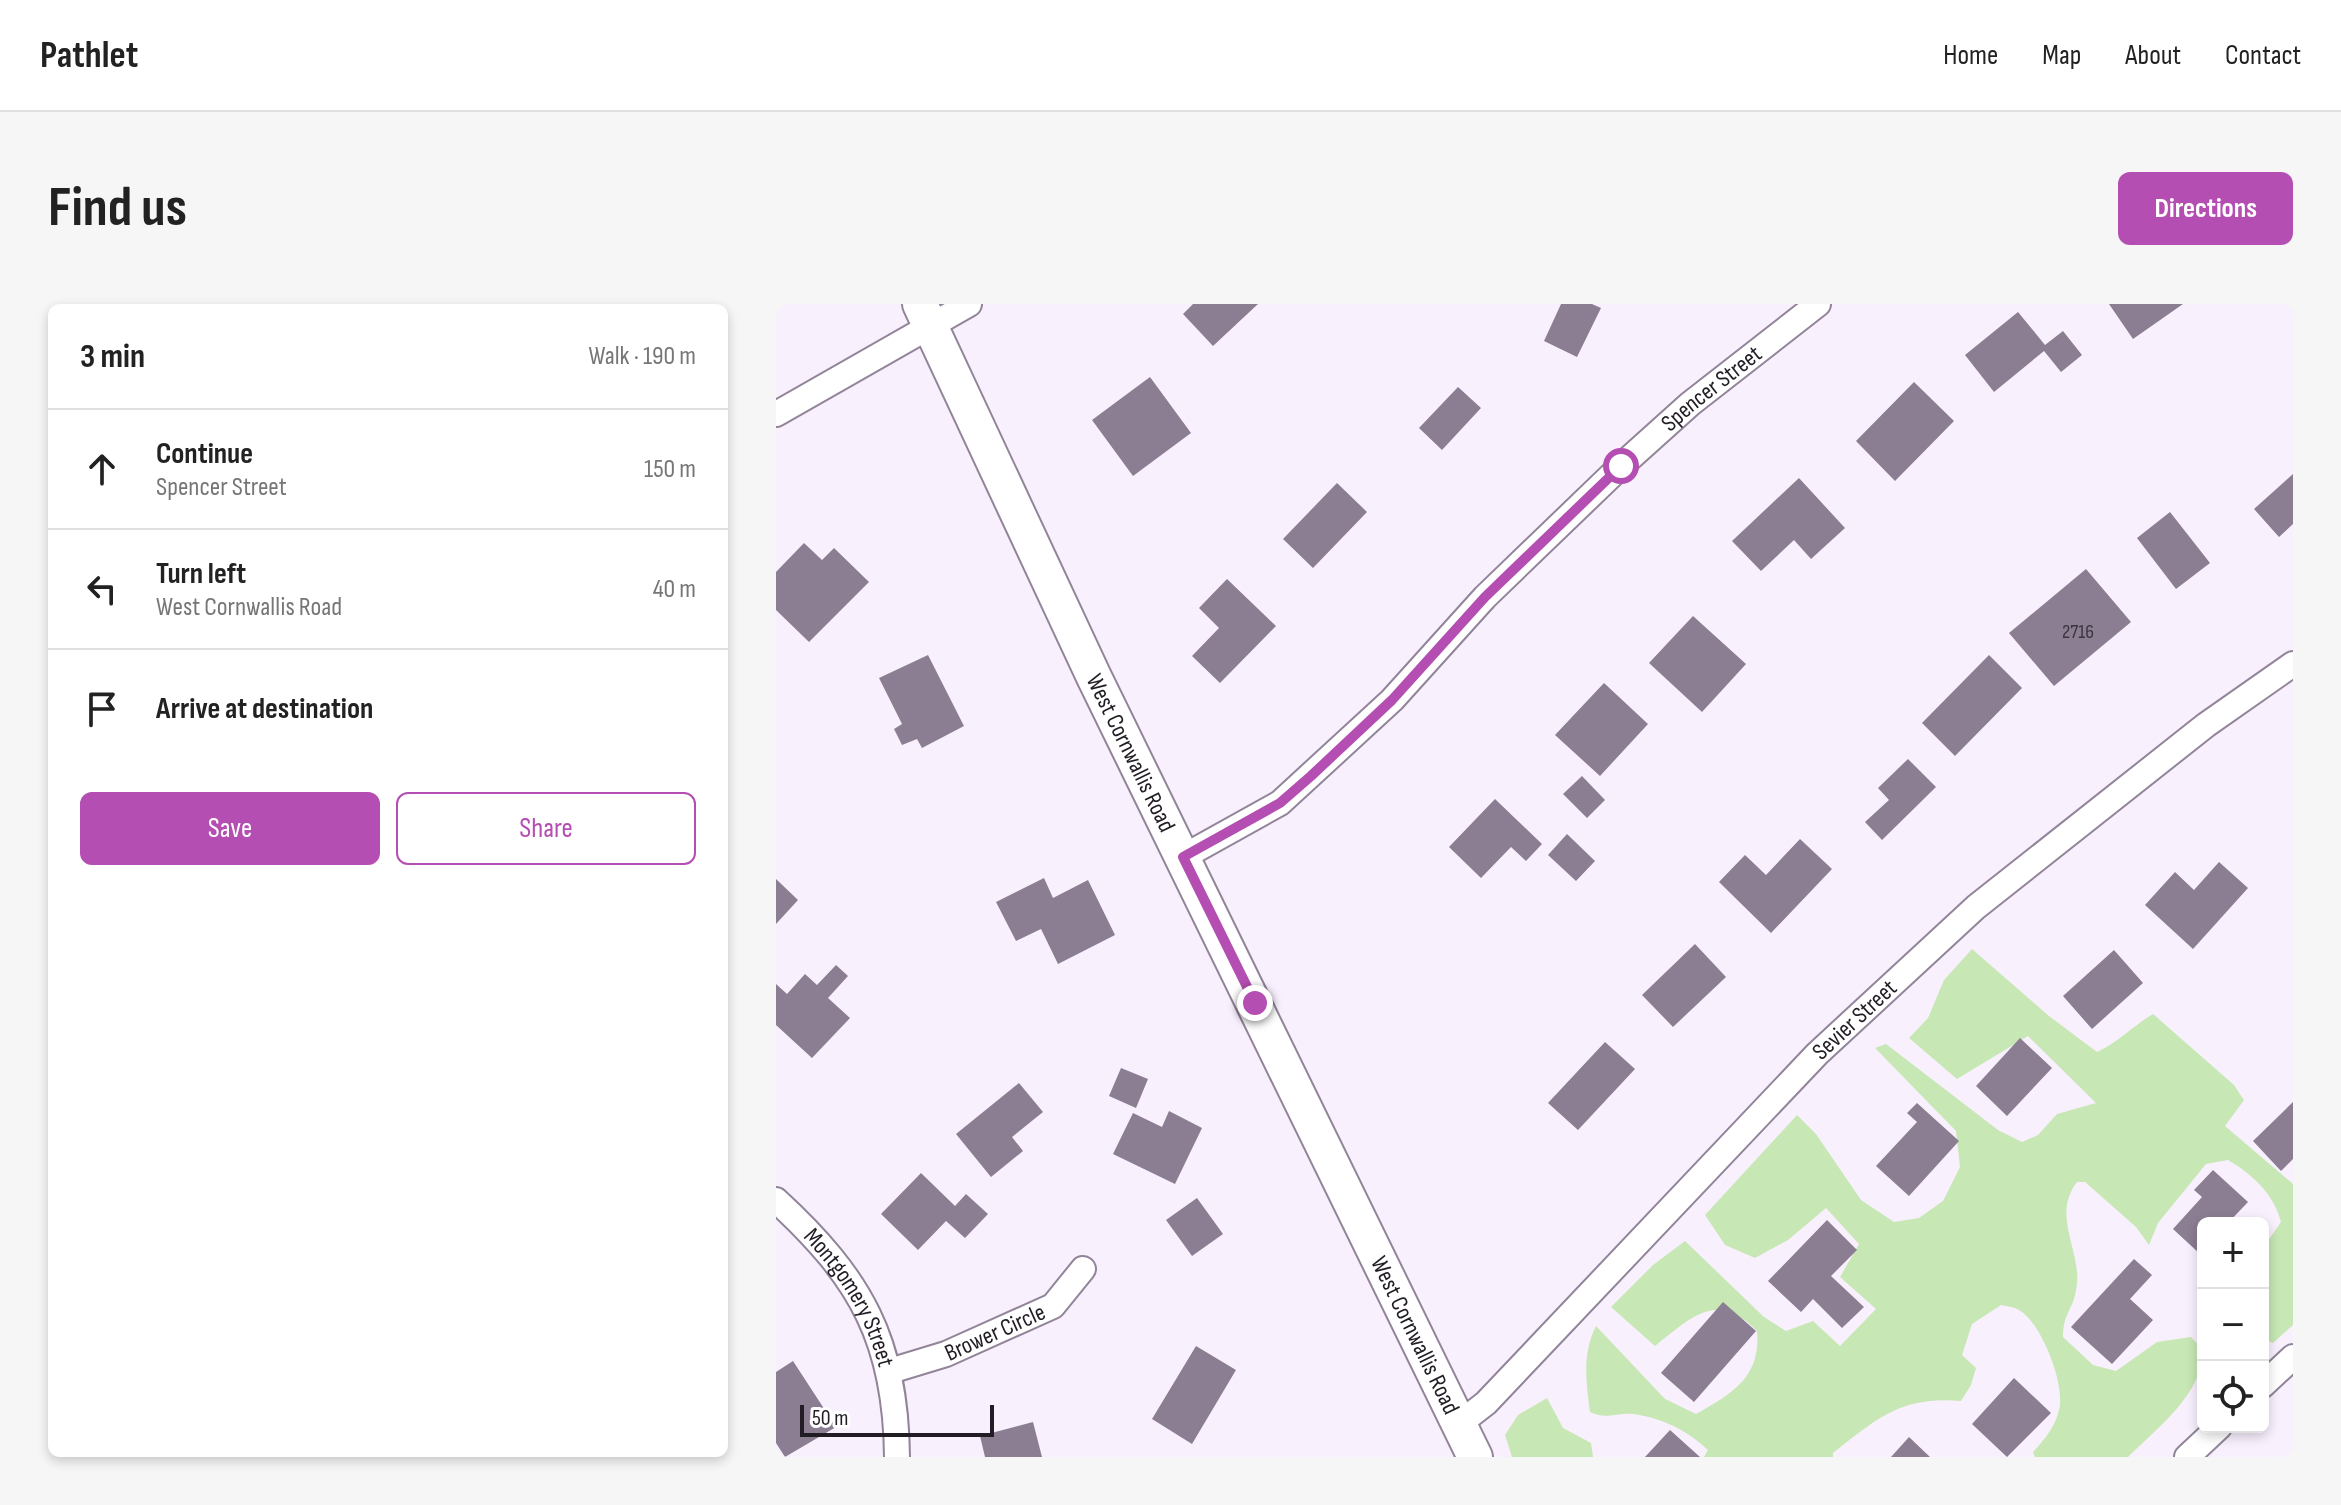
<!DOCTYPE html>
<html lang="en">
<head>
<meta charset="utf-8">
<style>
  body { margin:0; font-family:"Sofia Sans Condensed",sans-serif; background:#f6f6f6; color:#222 }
  .controls { position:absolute; right:24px; bottom:24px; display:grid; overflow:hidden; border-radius:12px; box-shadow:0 4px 12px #0003 }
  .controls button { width:72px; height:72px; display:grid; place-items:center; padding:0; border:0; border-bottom:2px solid #e0e0e0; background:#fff; color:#222; font:40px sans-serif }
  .scale { position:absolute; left:24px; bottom:20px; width:194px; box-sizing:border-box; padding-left:8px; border:4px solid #221d25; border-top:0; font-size:22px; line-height:28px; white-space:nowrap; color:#221d25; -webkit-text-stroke:6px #fff; paint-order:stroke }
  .stop { position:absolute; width:24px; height:24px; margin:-18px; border:6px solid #b54eb2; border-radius:50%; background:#fff }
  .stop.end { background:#b54eb2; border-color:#fff; box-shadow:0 2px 8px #0008 }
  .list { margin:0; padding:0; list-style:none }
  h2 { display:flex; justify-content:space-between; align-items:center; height:104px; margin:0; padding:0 32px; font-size:34px }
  h2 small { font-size:26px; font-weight:400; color:#767676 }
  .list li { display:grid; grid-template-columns:52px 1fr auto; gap:24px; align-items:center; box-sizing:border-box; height:120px; padding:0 32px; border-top:2px solid #e0e0e0 }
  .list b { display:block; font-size:30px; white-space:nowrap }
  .list p { margin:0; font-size:26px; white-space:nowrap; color:#767676 }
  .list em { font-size:26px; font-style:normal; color:#767676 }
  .actions { display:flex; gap:16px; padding:24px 32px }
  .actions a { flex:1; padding:18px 0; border:2px solid #b54eb2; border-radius:12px; text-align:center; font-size:28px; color:#b54eb2 }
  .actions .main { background:#b54eb2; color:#fff }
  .icon { flex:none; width:44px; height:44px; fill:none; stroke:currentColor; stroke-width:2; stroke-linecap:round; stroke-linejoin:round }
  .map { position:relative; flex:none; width:1517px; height:1153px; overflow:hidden; border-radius:12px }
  header { display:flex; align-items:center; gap:48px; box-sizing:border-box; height:112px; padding:0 40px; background:#fff; border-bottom:2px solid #e0e0e0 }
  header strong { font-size:38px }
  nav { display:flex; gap:44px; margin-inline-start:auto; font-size:28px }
  .intro { display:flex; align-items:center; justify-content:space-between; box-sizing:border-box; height:192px; padding:0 48px }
  h1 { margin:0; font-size:56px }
  .button { padding:20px 36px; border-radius:12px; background:#b54eb2; color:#fff; font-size:28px; font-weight:700 }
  main { display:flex; gap:48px; padding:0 48px }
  aside { flex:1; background:#fff; border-radius:12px; box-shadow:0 4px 12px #0003 }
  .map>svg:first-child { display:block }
  .green { fill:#c7e7b4 }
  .building { fill:#8b7d92 }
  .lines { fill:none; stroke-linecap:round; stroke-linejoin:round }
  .street-casing { stroke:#928499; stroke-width:28 }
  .secondary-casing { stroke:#928499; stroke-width:38 }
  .street { stroke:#fff; stroke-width:24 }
  .secondary { stroke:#fff; stroke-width:34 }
  .route { stroke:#b54eb2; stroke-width:10 }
  .labels { text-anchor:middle; stroke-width:8; stroke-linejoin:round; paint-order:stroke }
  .number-label { font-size:20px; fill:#3c3540 }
  .street-label { font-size:24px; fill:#221d25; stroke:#fff }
</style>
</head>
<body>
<header>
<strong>Pathlet</strong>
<nav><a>Home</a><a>Map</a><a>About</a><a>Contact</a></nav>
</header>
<div class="intro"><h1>Find us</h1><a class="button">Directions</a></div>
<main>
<aside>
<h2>3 min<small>Walk · 190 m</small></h2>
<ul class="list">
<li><svg class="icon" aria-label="ahead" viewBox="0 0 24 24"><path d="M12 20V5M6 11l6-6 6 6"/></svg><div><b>Continue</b><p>Spencer Street</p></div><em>150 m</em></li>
<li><svg class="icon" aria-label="left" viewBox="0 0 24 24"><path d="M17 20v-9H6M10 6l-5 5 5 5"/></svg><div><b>Turn left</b><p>West Cornwallis Road</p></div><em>40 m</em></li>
<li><svg class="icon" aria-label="arrive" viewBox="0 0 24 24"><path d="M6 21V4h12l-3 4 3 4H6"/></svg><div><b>Arrive at destination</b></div></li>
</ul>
<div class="actions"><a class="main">Save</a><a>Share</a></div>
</aside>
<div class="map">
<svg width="1517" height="1153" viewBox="0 0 1517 1153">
  <rect width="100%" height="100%" fill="#f9f0fe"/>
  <path class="green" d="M1196 645 1273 712 1321 748C1341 739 1357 722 1377 710L1458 781 1468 796 1449 822 1517 880V1021L1497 1039 1487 1035V944L1505 918C1498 890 1476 870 1452 856L1430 860 1382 919 1373 941 1360 923 1309 878H1301C1274 913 1308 949 1300 986 1297 1006 1287 1009 1287 1033L1317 1061 1340 1067 1381 1038 1415 1033 1427 1046C1427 1090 1381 1124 1352 1153H1259L1257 1148C1269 1135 1279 1123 1283 1106 1290 1081 1265 1018 1243 1006 1238 1003 1230 1002 1225 1001L1196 1020 1186 1051 1200 1064 1195 1081 1185 1097C1125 1092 1102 1114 1057 1149V1153H928L932 1146C911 1126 886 1114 858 1110 841 1108 830 1116 814 1108 810 1077 806 1050 820 1022L889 1095 920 1110C957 1089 985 1073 981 1027 940 986 916 1013 879 1042L835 1003 877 961 909 937 988 1013 1010 1027 1037 1017 1064 1042 1100 1005 1064 973 1083 940 1050 904 1012 936 979 954 949 941 929 911 1021 811 1040 830 1085 896 1118 918 1143 914 1167 897 1184 863 1180 827 1099 744 1110 740 1222 826 1246 838 1262 831 1281 810 1320 799 1252 732 1181 775 1133 734 1152 714 1168 676Z
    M771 1094 787 1124 815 1139 817 1153H736L729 1131 742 1111Z"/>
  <path class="building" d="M417 0H482L437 42 407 10Z
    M785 0H816L825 4 801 53 768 37Z
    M1333 0H1407L1357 35Z
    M1242 8 1269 41 1287 27 1306 51 1285 68 1268 47 1218 88 1189 51Z
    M374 73 415 129 357 172 316 116Z
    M1138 78 1178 117 1119 177 1080 137Z
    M682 83 705 104 666 146 643 124Z
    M1517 170V220L1503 233 1478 205Z
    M1023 174 1069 224 1035 255 1018 236 985 267 956 237Z
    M561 179 591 208 537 264 507 235Z
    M1394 208 1434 259 1400 285 1361 234Z
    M28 239 46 256 58 244 93 278 33 338 0 306V268Z
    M1310 265 1355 318 1278 382 1233 329Z
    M451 275 500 322 444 379 416 352 443 324 423 304Z
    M917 312 970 360 926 408 873 359Z
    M152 351 188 422 146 444 141 435 126 441 118 425 126 420 103 374Z
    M1213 351 1246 384 1179 452 1146 419Z
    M828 379 872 420 824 472 779 431Z
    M1132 455 1160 483 1106 536 1089 518 1113 496 1102 484Z
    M806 472 829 496 811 514 787 490Z
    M719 495 766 540 750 557 735 543 705 574 673 543Z
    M791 530 819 557 800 577 772 551Z
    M1024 535 1056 565 995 629 943 578 969 551 990 571Z
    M1443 558 1472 584 1417 645 1369 601 1399 568 1418 586Z
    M268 574 277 594 312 576 339 631 282 660 265 625 240 637 220 598Z
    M0 575 22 596 0 620Z
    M919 640 950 673 897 723 866 691Z
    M1338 646 1367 679 1316 725 1287 692Z
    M60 661 72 672 52 694 74 714 36 754 0 721V680L11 690 29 670 41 681Z
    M1244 734 1276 764 1231 812 1200 782Z
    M829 738 859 765 802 826 772 799Z
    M345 764 372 775 360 804 333 792Z
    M243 779 267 808 236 833 247 847 215 873 180 830Z
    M1517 798V855L1505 867 1477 837Z
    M1141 799 1183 837 1133 892 1100 862 1141 818 1131 809Z
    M393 807 426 824 399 880 337 850 357 809 386 823Z
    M1437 866 1472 898 1452 919H1427V946L1424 950 1397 925 1426 893 1418 886Z
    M145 869 179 902 190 890 212 910 189 934 170 917 142 946 105 910Z
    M421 894 447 930 416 952 390 916Z
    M1051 916 1081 946 1055 972 1088 1003 1066 1024 1037 995 1025 1008 992 977Z
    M1358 955 1376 971 1354 995 1377 1016 1336 1060 1295 1023Z
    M947 998 980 1027 918 1098 885 1069Z
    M420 1042 460 1066 416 1140 376 1115Z
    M17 1057 60 1123 9 1153 0 1139V1068Z
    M1238 1074 1275 1109 1231 1153 1196 1120Z
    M257 1118 266 1153H209L204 1132Z
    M894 1126 924 1153H869Z
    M1133 1133 1154 1153H1115Z"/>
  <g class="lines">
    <defs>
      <g id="street">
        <path d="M0 110 193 0"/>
        <path id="s1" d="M407 553 504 499 616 396 709 293 845 162 914 100 1042 0"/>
        <path id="s2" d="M0 896C85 974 120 1037 121 1153"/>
        <path id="s3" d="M114 1067 170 1050 277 1002 307 965"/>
        <path d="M1487 1081 1517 1053"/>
        <path id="s4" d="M683 1120 710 1099 1041 750 1200 603 1430 421 1517 360"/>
        <path d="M1411 1153 1443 1123"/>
      </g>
      <g id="secondary">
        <path id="s5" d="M144 0 318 373 699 1153"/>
      </g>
    </defs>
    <use href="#street" class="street-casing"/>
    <use href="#secondary" class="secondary-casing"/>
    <use href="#street" class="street"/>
    <use href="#secondary" class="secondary"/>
  </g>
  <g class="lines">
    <path class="route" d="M479 699 407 553 504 499 535 472 616 396 709 293 845 162"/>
  </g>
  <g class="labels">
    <g class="number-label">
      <text x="1302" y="334">2716</text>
    </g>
    <g class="street-label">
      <text dy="8" stroke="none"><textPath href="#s1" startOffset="710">Spencer Street</textPath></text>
      <text dy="8" stroke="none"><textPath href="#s5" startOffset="496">West Cornwallis Road</textPath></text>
      <text dy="8" stroke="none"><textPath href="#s4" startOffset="566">Sevier Street</textPath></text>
      <text dy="8" stroke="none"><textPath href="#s2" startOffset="124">Montgomery Street</textPath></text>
      <text dy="8" stroke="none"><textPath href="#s3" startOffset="112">Brower Circle</textPath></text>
      <text dy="8" stroke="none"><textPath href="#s5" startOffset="1144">West Cornwallis Road</textPath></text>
    </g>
  </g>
</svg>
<div class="controls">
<button>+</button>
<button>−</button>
<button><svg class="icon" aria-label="locate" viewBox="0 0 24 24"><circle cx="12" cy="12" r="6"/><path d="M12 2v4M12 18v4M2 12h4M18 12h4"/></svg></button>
</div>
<div class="scale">50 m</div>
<div class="stop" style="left:845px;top:162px"></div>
<div class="stop end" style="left:479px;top:699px"></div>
</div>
</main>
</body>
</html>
